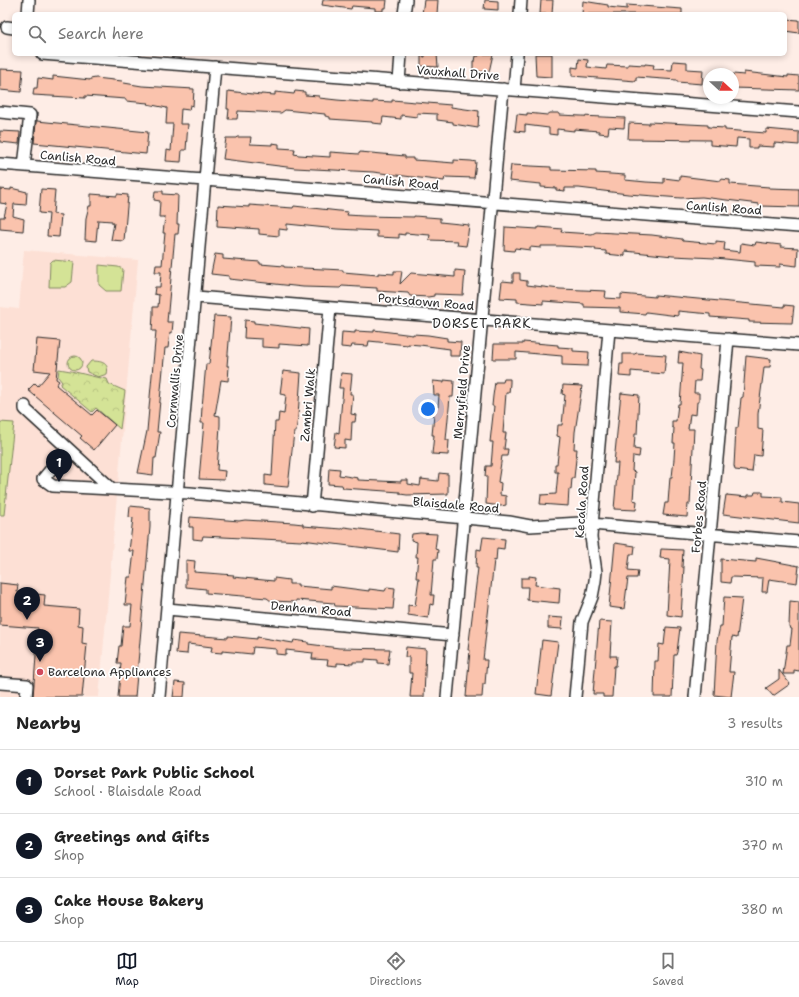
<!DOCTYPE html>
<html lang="en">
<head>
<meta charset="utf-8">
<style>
  body { margin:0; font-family:"Shantell Sans",sans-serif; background:#f6f6f6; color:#222 }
  .compass { position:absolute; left:703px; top:68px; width:36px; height:36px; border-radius:50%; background:#fff; box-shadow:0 2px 6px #0003; rotate:111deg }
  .you { position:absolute; left:428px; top:409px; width:14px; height:14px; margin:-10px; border:3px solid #fff; border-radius:50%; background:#1a73e8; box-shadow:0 0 0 6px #1a73e833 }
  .badge { display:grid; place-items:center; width:26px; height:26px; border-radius:50%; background:#111827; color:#fff; font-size:13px; font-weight:700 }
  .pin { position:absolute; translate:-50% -33px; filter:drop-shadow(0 1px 2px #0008) }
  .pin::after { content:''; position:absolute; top:21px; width:14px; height:12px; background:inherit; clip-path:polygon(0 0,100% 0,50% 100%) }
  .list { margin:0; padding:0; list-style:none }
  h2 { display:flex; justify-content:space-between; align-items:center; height:52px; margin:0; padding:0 16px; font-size:17px }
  h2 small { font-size:13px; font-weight:400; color:#767676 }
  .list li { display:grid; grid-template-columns:26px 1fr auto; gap:12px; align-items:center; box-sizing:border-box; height:64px; padding:0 16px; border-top:1px solid #e0e0e0 }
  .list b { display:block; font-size:15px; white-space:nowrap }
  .list p { margin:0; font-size:13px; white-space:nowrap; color:#767676 }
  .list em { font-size:13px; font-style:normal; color:#767676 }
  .icon { flex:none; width:22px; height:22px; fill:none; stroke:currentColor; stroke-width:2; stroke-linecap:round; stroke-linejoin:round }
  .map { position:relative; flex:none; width:799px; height:697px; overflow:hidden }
  .search { position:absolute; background:#fff; box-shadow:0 2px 6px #0003; left:12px; right:12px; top:12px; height:44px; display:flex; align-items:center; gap:10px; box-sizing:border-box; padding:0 14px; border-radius:6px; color:#767676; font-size:15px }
  .sheet { height:244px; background:#fff }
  nav { display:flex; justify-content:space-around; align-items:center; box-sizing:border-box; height:56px; border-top:1px solid #e0e0e0; background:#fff; font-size:11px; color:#767676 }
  nav a { display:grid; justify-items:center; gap:2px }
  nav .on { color:#111827 }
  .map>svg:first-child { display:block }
  .built { fill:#fde0d5 }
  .grass { fill:#d4e396; stroke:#808760 }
  .park { fill:url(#park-crowns); stroke:#808760 }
  .building { fill:#fac3ad; stroke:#2b2b2b }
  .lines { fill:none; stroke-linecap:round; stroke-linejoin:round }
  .minor-casing { stroke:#2b2b2b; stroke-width:14 }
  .minor { stroke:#fff; stroke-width:11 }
  .poi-dot { fill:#d1495b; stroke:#fff; stroke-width:1.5 }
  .labels { text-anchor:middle; stroke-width:3.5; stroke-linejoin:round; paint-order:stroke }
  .street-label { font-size:12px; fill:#2b2b2b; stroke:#fff }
  .poi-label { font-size:12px; fill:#2b2b2b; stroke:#fff; text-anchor:start }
  .neighbourhood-label { font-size:13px; letter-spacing:1px; fill:#2b2b2b; stroke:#fff }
</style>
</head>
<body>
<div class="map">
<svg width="799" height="697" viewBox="0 0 799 697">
  <defs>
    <pattern id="park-crowns" width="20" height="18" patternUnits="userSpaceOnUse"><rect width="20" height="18" fill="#d4e396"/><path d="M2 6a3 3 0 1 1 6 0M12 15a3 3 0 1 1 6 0" fill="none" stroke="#b6c381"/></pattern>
  </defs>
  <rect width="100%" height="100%" fill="#feede6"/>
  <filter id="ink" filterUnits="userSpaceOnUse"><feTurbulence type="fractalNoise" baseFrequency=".025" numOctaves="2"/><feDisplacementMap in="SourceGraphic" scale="8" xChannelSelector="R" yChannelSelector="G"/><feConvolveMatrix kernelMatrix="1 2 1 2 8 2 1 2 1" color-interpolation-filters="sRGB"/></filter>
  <g filter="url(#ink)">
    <path class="built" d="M24 250 138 260 99 697H0V307L19 309Z"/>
    <path class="grass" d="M53 260 74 262 72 282 65 287H49L50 263Z
      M99 265 118 267 123 269 121 291H106L99 285Z
      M0 422 14 423 4 515H0Z"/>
    <path class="park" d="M68 363a7 7 0 1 1 14 0a7 7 0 1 1-14 0Z
      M91 361C100 361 110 362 107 374L98 377 87 372 86 367Z
      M59 369C76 371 91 377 107 379L109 384 125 391 120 429 96 408 92 412 60 385 62 382 58 377Z"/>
    <path class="building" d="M323 0H387L386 8H383V11H375V8L352 6 351 9 322 5Z
      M424 0H438L437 14H422Z
      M485 0 498 1V10L484 9Z
      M541 0H553L552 14H540Z
      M583 1 608 5V7L627 9V5L682 9V14H582Z
      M785 19 799 20V33L785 31Z
      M425 54H437L438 67 421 66V56L425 57Z
      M479 54H493L489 72 473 71V61H475L476 56H479Z
      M535 54H552V77L536 76Z
      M579 59 588 60 587 67 606 69 607 65 628 66V64L645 65V64L654 65 653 69 672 70 673 61 687 62V69L703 70 702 84 677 82V80L636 77V81L572 76V67L578 68Z
      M0 69 23 70 21 92 0 90Z
      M744 72 788 77V75L799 76V90L733 88V74L744 75Z
      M53 76 90 80V79L96 78 122 81 124 83 142 86 194 89 193 106 190 105 189 110 181 109 180 124H188L186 150H182L181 162 166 161 167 150 171 151 173 124H166L167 108 147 104 148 103 126 101V99L85 96V98L33 95 34 88H37L38 78 53 80Z
      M228 91 261 95V94L275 95V92L294 94 295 91 305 92V95L319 96V98L337 100 373 103V101L392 102V100L451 105V107L479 111 478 128 453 124V122L437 120V114L417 113V117L401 115V119L383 117 382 124 372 123V122L330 119V117L325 116V114L285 110 281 113 238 111 237 119H228L229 109H227Z
      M37 113V121L148 132 146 154 34 143Z
      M527 113 547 115 550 113H559V115L625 118 624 128 609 127 608 134 599 133V131L574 129V131L557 129V135L549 134V128L525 125V132L515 131 517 114 527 115Z
      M649 122 708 125V127L725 128V130L766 133V129L799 132V145L774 143V147L757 146V148H749V139L737 138 736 147 710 145V140L628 139 629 123 649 124Z
      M0 131 20 132 19 144 0 142Z
      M237 137H251L250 144 272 145V143L279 144V148L295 149 294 154 299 155 330 157V152L359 154 360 152 405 156V158H413V160L429 161 454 163V160L471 161 476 162 474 178 445 177 444 181 436 180 373 172 295 168 223 159 226 138H236Z
      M511 165 551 167V170L596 171V173L625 175V180L646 182 664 183V178L680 180V176L721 181V179L730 180V184L769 187V188L799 189V207L759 206V204L702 197 681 198 628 194 579 188H565V191L556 190V188L541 187V184L509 181Z
      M11 188 27 192 26 205 14 204 13 216 24 219 23 231 0 229V217H4L7 204 0 203V189L11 190Z
      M41 189 55 190 53 214 61 215 59 237 47 236 49 214 39 213Z
      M155 191H163V194L178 195 177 224H179L178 234H175L167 322H173L172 333 170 332 168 348H165L157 432H160L156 458H154L153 475 138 473 147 431 151 386 156 331H152L153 314V307H158L159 295 154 294 155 287H160L161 272H155L156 265H162L165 233H163L165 217H159L160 201 154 200Z
      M91 194 117 196V194L128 195 124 241 111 240 114 223H112V221L98 220 96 241 85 240 86 218 89 206H91Z
      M218 205 249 207V205L293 208 294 206 348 212 347 215 363 216 414 217V216L440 218V222L469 225 467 241 466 246 457 245 458 241 429 240 430 235 405 233V235L399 234V238L377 237V231L337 229 287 224V230L279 229V236L259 234V229L217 226Z
      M505 227 538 229V227L562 229 561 232 592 234 596 232 652 235 682 239 683 241 716 244V241L725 242 724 250 740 252 741 243 755 245 756 242 781 245V247L798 248 797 266 780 264V267L755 266V262L715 258 673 256 625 251V256L606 254V251L595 250 596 248 560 246H541V248L530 247V250L515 248 514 251 504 250Z
      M215 254 223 255V259L260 262V264L284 266V267L343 270V272L378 275V273L394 274V271H402L400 284 411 273 455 277V270L465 271 463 295 434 294V296L428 297 410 296 408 293 377 291V288L342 286 340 288 303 287 229 279V276L211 274Z
      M513 273H520V280L527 281V285L560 289 606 291 605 298 621 299V294L655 297V295L784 307V305L794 306 792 323 749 322V320L710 317V314L678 311V316L646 312 645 314 620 312V308L584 307V304L543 301V304L517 302V299L500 298 502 281 513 282Z
      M214 316 231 317 227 366H229L228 381 221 380 215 415 220 416V425L217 470 225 471 224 480 199 479 204 423H201L202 407 206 364H209Z
      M245 320 254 321V323L309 329 308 346 279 344V348L262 347V339L244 338Z
      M374 330 413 335V334L428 335 447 338V341L461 342 460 356H450V349L420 345 408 344V345L369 341 368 346 352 345 351 348 341 347 342 332 355 333V331L374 332Z
      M37 339 60 341 56 379 59 381 56 385 92 415 97 410 115 425 94 450 80 438 82 436 28 390 35 383 38 386 50 372 34 370Z
      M523 342 558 345V347L573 348V351L589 352 588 366 562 365V356L516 352V359H493L494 344H523Z
      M679 352 700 356 699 369 701 370 700 381H695L694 393H699V402H697L696 415 690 414 688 429H694L690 504H688L687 517 663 515 665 503H668L670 477H672L674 459 675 443H673L674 428 672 427V421H676L678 404H680L683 363H678Z
      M636 353 666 355 664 374 631 371V377L619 376 620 364H623V354H635Z
      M746 356 771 359 770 367H764V368L758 414V429L763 430 761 456 754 455 752 472 735 470 734 466 736 428H738L741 398 743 397Z
      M283 371 301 373 298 416 296 432H294L288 487H287L265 485V475L272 476 275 422H278L279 413 284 414 286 395 280 394Z
      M341 373 352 374 350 394H353L351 414 356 415 355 422H352L351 441 345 440V448L334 447 336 432 339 433 343 388H339Z
      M504 379H510V383L509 393H506L503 433H506L504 449H508L507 456H502L498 482 501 483 500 495 506 496V505L501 506 486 504 487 476H485L486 466H491L493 442H490L494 406H492L493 396 495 382H503Z
      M444 380 454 381 453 397H450L447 429 446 440H449L448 455 432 454 434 435H432L434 415H431L432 407H438L439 395H434L433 381 444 382Z
      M563 385 582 386 575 432 574 449H577L574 478H572L571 490 569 489 568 506 540 504 541 495 556 494 558 472H555V464H557L560 437 557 436 558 425H562L565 395 562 394Z
      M621 393 639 395 637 434H635L634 449 640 450 639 457 633 456 632 471 635 472 633 500 637 501 636 510 614 509 618 463H614Z
      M329 468 340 469 339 475 358 478V480L401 482V480H408V484L420 486 421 479 438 481 439 473 448 474V494L407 495 400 494V492L343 488 342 485 328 484Z
      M755 492H763V496L782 497V502L799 504V523L723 514 726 495 748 497V495H754Z
      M130 506 150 508V527L135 697H118L121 663H117L119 646H121L123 626H130L132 605H125L128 577H131L134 551H129L133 518 129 517Z
      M190 517 239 521 245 520 294 523 303 524V526L341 529 344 527 399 534 398 552 302 540 301 541 203 536 202 540 193 539V527H189Z
      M420 533 437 534 435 549 438 550 437 559H434L431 595H434L433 605 430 604 428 618 408 615V605L415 606 419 578H416L418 557H416L417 542 411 540 412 534Z
      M483 537 505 539 504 549 497 548 496 561 494 560 483 660H487L485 684H483L482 697H466L470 650H468L478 568H476L477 549 481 550Z
      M615 543 635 546 634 554H630L628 570 638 571 637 578H628L624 609 609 607Z
      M661 549 683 550 682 567H684L681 617 667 615 670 559 660 558Z
      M756 558 799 566 797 583 769 579 767 592H762L763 578 731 577 730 583 721 582V559L756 562Z
      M186 560 195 561 194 572 234 575 233 577 274 581V578L289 580V584H298V586L331 589V586L369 591V589L385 591 387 587 395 588 393 609 335 606 334 603 296 600V602L271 601 267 598 206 593V589L186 587Z
      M529 576 536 577 535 585 560 588 559 603 527 600 528 587H521V578H529Z
      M0 583 18 585 17 592 45 595 44 606 79 609 78 625 83 626 82 643 87 644 82 697H33L38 628 0 625Z
      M724 597 742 598 737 638 732 637 729 672H734L731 697 714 695 717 641 720 626H722Z
      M790 601 799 602V671L794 670V674H783L787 645H790L792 629H790L789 626Z
      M548 617 563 618 562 629 548 628Z
      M599 621 612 622 610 656H617L616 666H614L612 697H603V694H593Z
      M666 627 680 628 677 652 676 655H674L672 697H654L655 661H658L659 644 664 645Z
      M178 634 228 638V636L257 639V637L293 643 294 640 308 642V644L339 648 390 649 388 664 378 663V660L365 659V662H353V664L337 663V666L327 665 328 660 312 659 313 653 286 650V655L276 654V649L253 647 252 654 222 651V653L211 652 212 647 188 644 187 654 176 653Z
      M542 640 558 642 551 696 536 694Z
      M406 647 426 649 424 697H410L412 673H409V657H405Z
      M779 670 790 684 773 696 766 688 779 679Z
      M175 682 185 683 184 697H173Z"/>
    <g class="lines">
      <defs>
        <path id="minor" d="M28 14 29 0
          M404 14 406 0
          M520 14 521 0
          M7 27 14 28
          M42 54 799 112
          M399 82 401 54
          M514 90 517 54
          M0 112 30 115 24 166
          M0 164 799 227
          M196 297 799 345
          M25 406V409L111 488
          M68 449 43 479 53 486 190 493 509 522 530 526 580 523 799 542
          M312 506 330 308
          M167 609 453 635
          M0 683 27 685 26 697
          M159 697 215 67
          M447 697 503 89
          M575 697 582 622 592 597 595 581 596 572 591 537 609 330
          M695 697 728 339"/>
      </defs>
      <use href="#minor" class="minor-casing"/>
      <use href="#minor" class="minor"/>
    </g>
  </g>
  <circle class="poi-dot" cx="40" cy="672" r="4"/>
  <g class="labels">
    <g class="street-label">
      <text transform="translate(458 73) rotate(4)" y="4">Vauxhall Drive</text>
      <text transform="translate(78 158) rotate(5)" y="4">Canlish Road</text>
      <text transform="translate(401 182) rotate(5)" y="4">Canlish Road</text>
      <text transform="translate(724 208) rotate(4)" y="4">Canlish Road</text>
      <text transform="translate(426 302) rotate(5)" y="4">Portsdown Road</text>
      <text transform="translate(175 381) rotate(-85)" y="4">Cornwallis Drive</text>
      <text transform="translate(462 392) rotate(-85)" y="4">Merryfield Drive</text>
      <text transform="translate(308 405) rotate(-85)" y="4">Zambri Walk</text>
      <text transform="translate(582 502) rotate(-86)" y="4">Kecala Road</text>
      <text transform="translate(456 505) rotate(5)" y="4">Blaisdale Road</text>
      <text transform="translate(699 517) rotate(-85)" y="4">Forbes Road</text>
      <text transform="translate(311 609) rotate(5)" y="4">Denham Road</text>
    </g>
    <g class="poi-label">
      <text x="48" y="676">Barcelona Appliances</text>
    </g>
    <g class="neighbourhood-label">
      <text x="482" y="328">DORSET PARK</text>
    </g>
  </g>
</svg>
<svg class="compass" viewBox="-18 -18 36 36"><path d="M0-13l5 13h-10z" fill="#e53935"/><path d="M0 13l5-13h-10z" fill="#767676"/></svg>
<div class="you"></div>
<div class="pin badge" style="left:59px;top:482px">1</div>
<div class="pin badge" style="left:27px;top:620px">2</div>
<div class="pin badge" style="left:40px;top:662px">3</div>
<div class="search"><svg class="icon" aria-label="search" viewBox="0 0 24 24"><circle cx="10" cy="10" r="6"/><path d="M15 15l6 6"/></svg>Search here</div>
</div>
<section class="sheet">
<h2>Nearby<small>3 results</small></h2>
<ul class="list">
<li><span class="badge">1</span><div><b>Dorset Park Public School</b><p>School · Blaisdale Road</p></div><em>310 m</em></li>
<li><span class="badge">2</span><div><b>Greetings and Gifts</b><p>Shop</p></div><em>370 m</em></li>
<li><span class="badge">3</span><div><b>Cake House Bakery</b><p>Shop</p></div><em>380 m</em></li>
</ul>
</section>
<nav>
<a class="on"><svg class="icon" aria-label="map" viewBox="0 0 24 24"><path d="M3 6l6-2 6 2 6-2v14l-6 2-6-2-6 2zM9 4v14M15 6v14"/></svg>Map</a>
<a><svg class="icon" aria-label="directions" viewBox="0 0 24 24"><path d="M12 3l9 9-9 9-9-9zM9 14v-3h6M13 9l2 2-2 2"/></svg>Directions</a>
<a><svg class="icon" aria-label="saved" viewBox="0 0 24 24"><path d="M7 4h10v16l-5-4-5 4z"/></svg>Saved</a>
</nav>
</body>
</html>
